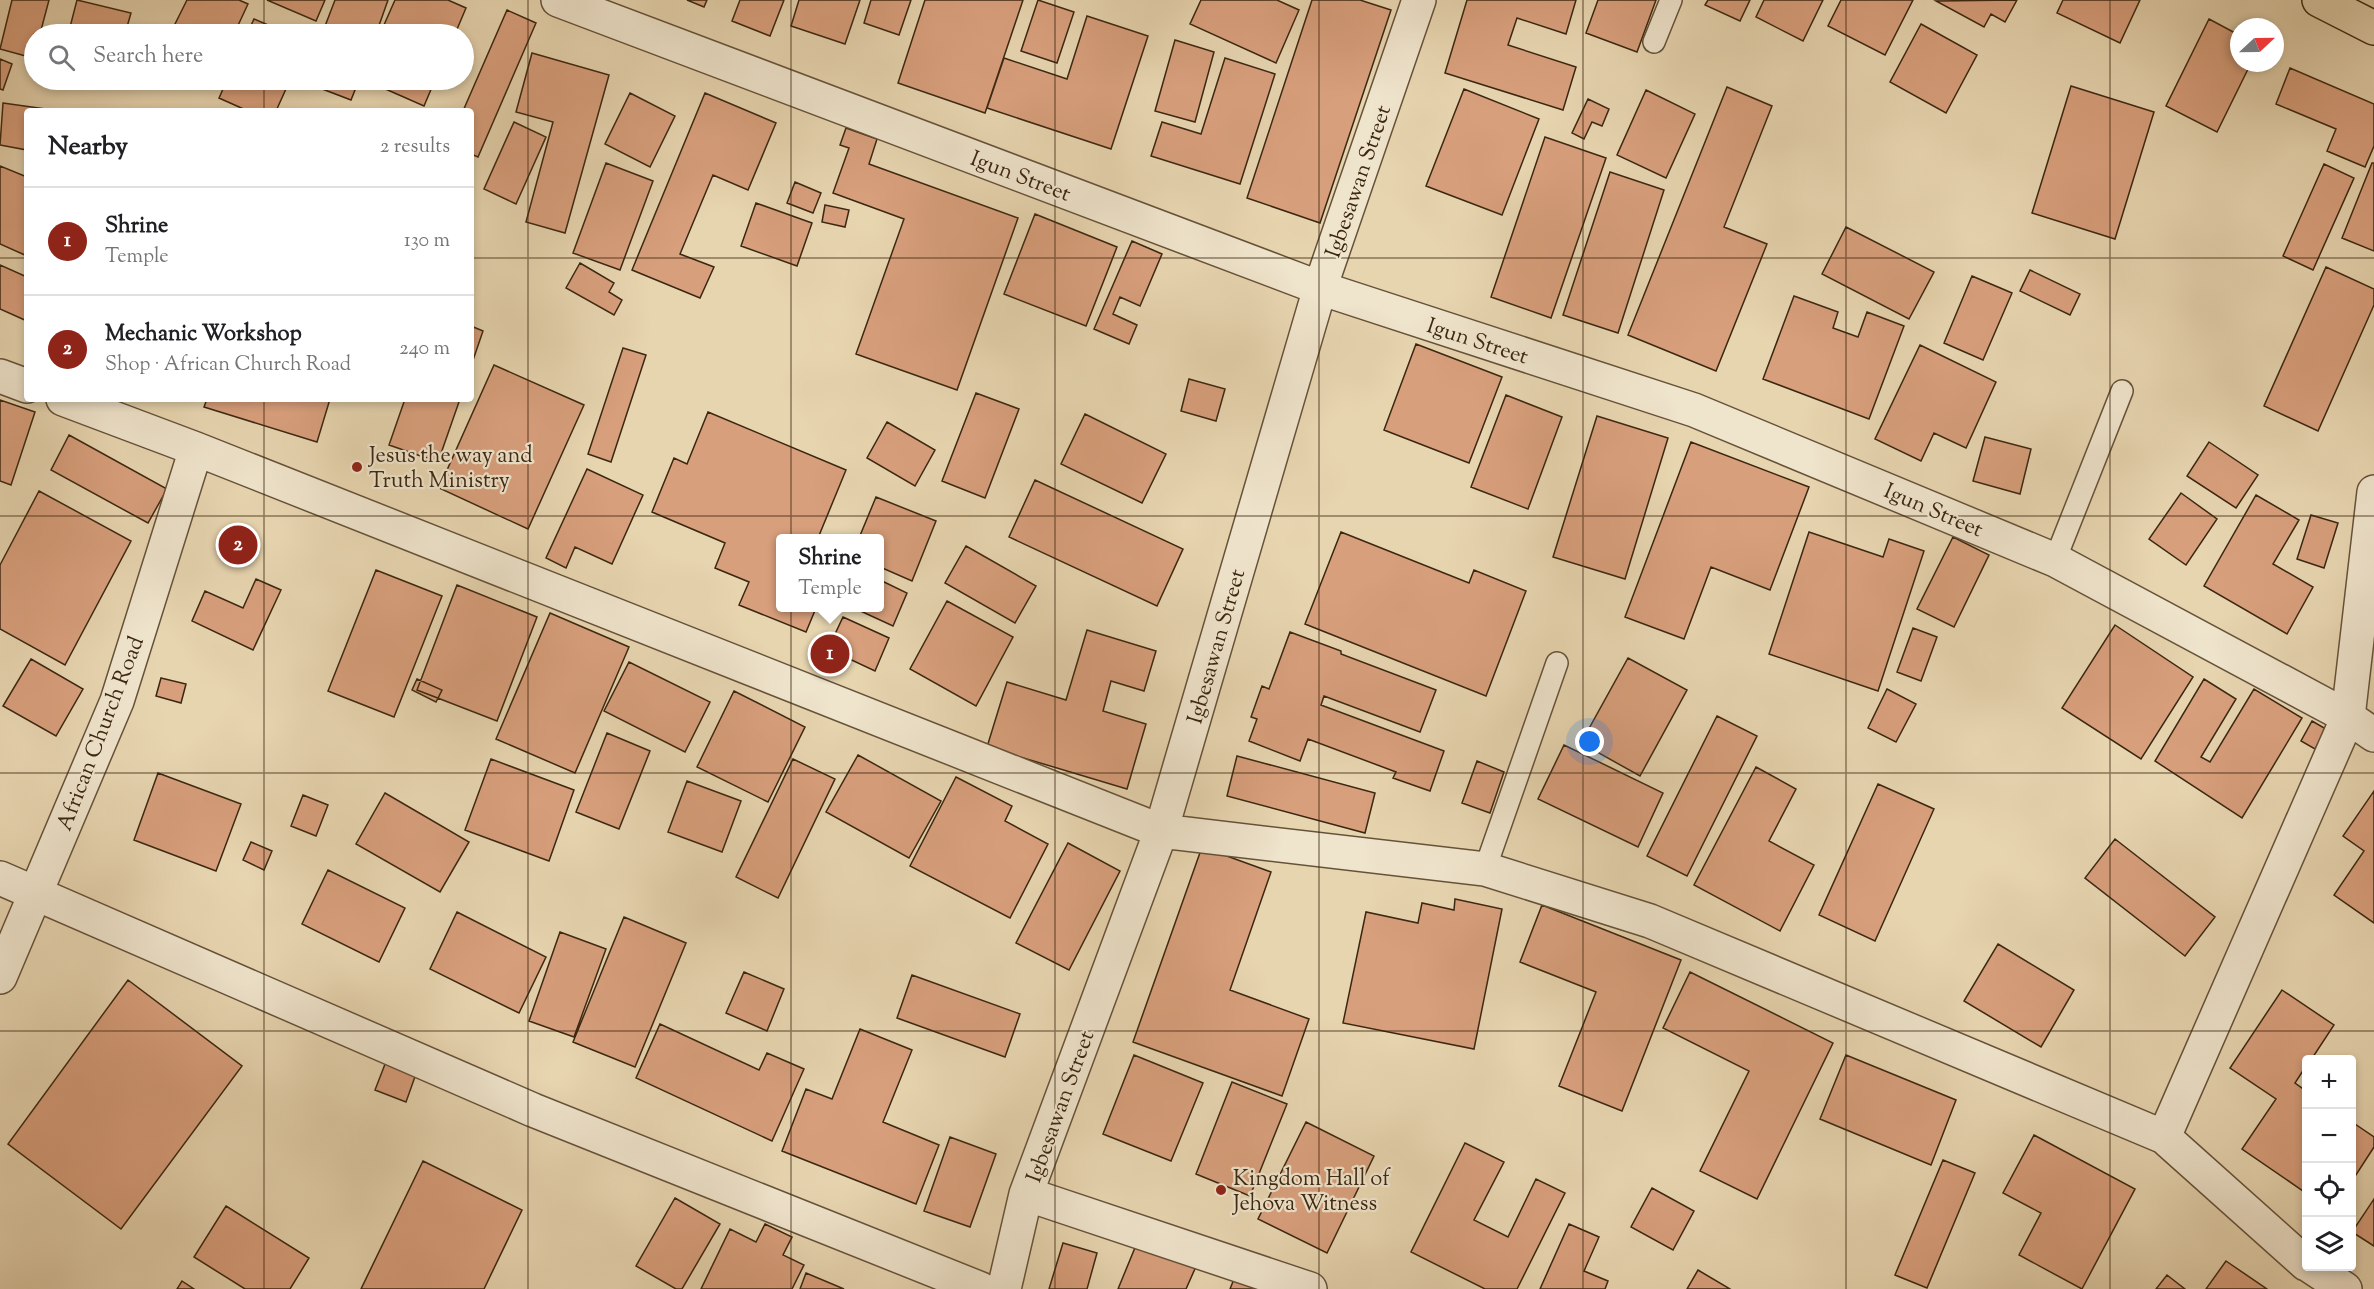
<!DOCTYPE html>
<html lang="en">
<head>
<meta charset="utf-8">
<style>
  body { margin:0; font-family:"Sorts Mill Goudy",serif; background:#f6f6f6; color:#202124 }
  .controls { position:absolute; right:18px; bottom:18px; display:grid; overflow:hidden; border-radius:6px; box-shadow:0 3px 9px #0003 }
  .controls button { width:54px; height:54px; display:grid; place-items:center; padding:0; border:0; border-bottom:2px solid #e0e0e0; background:#fff; color:#202124; font:30px sans-serif }
  .compass { position:absolute; left:2230px; top:18px; width:54px; height:54px; border-radius:50%; background:#fff; box-shadow:0 3px 9px #0003; rotate:68deg }
  .you { position:absolute; left:1590px; top:742px; width:21px; height:21px; margin:-15px; border:4px solid #fff; border-radius:50%; background:#1a73e8; box-shadow:0 0 0 9px #1a73e833 }
  .badge { display:grid; place-items:center; width:39px; height:39px; border-radius:50%; background:#8f2418; color:#fff; font-size:20px; font-weight:700 }
  .pin { position:absolute; translate:-50% -50%; border:3px solid #fff; box-shadow:0 2px 6px #0006 }
  .popup { position:absolute; left:776px; top:534px; width:108px; height:78px; box-sizing:border-box; display:grid; place-content:center; border-radius:6px; background:#fff; filter:drop-shadow(0 2px 4px #0005); font-size:20px; white-space:nowrap; color:#757577 }
  .popup b { font-size:22px; color:#202124 }
  .popup::after { content:''; position:absolute; left:50%; top:100%; margin-left:-12px; border:12px solid transparent; border-top-color:#fff }
  .list { margin:0; padding:0; list-style:none }
  h2 { display:flex; justify-content:space-between; align-items:center; height:78px; margin:0; padding:0 24px; font-size:26px }
  h2 small { font-size:20px; font-weight:400; color:#757577 }
  .list li { display:grid; grid-template-columns:39px 1fr auto; gap:18px; align-items:center; box-sizing:border-box; height:108px; padding:0 24px; border-top:2px solid #e0e0e0 }
  .list b { display:block; font-size:22px; white-space:nowrap }
  .list p { margin:0; font-size:20px; white-space:nowrap; color:#757577 }
  .list em { font-size:20px; font-style:normal; color:#757577 }
  .icon { flex:none; width:33px; height:33px; fill:none; stroke:currentColor; stroke-width:2; stroke-linecap:round; stroke-linejoin:round }
  .map { position:relative; flex:none; width:2374px; height:1289px; overflow:hidden }
  .search { position:absolute; background:#fff; box-shadow:0 3px 9px #0003; left:24px; top:24px; width:450px; height:66px; display:flex; align-items:center; gap:15px; box-sizing:border-box; padding:0 21px; border-radius:33px; color:#757577; font-size:22px }
  .panel { position:absolute; background:#fff; box-shadow:0 3px 9px #0003; left:24px; top:108px; width:450px; height:294px; border-radius:6px }
  .map>svg:first-child { display:block }
  .building { fill:#d89f7c; stroke:#3b2711; stroke-width:1.5 }
  .lines { fill:none; stroke-linecap:round; stroke-linejoin:round }
  .lane-casing { stroke:#665239; stroke-width:24 }
  .street-casing { stroke:#665239; stroke-width:36 }
  .highway-casing { stroke:#3b2711; stroke-width:36 }
  .lane { stroke:#efe4cc; stroke-width:21 }
  .street { stroke:#efe4cc; stroke-width:33 }
  .highway { stroke:#e7d5b0; stroke-width:33 }
  .grid { fill:none; stroke:#3b2711; stroke-width:1.5; stroke-opacity:0.55 }
  .poi-dot { fill:#8f2418; stroke:#efe4cc; stroke-width:2 }
  .labels { text-anchor:middle; stroke-width:4.5; stroke-linejoin:round; paint-order:stroke }
  .street-label { font-size:22px; fill:#3b2711; stroke:#efe4cc }
  .poi-label { font-size:22px; fill:#3b2711; stroke:#efe4cc; text-anchor:start }
</style>
</head>
<body>
<div class="map">
<svg width="2374" height="1289" viewBox="0 0 2374 1289">
  <rect width="100%" height="100%" fill="#e7d5b0"/>
  <filter id="stains"><feTurbulence type="fractalNoise" baseFrequency=".00333" numOctaves="4"/><feColorMatrix values="0 0 0 0 .2 0 0 0 0 .09 0 0 0 0 .02 0 0 0 .5 -.17"/></filter>
  <radialGradient id="worn" r=".72"><stop offset=".6" stop-color="#630" stop-opacity="0"/><stop offset="1" stop-color="#630" stop-opacity=".3"/></radialGradient>
  <path class="building" d="M12 0H49L40 34H34L33 58 0 49Z
    M77 0 131 13 125 34H81L69 31Z
    M187 0H239L248 4 234 34H170Z
    M267 0H325L316 21Z
    M335 0H388L376 34H322Z
    M395 0H448L466 8 455 34H380Z
    M687 0H707L704 7Z
    M740 0H784L770 36 732 21Z
    M799 0H860L845 44 791 26Z
    M871 0H911L899 35 864 23Z
    M925 0H1023L985 113 898 83Z
    M1038 0 1074 12 1057 63 1021 51Z
    M1201 0H1277L1299 10 1276 63 1190 24Z
    M1312 0H1360L1391 10 1320 223 1247 198Z
    M1467 0H1576L1566 34 1517 18 1508 45 1576 67 1563 110 1445 73Z
    M1598 0H1656L1637 52 1586 33Z
    M1708 0H1750L1740 21 1705 5Z
    M1764 0H1823L1803 41 1756 17Z
    M1841 0H1913L1885 55 1828 26Z
    M2017 0 2005 22 1991 14 1984 27 1936 1Z
    M2063 0H2140L2120 43 2057 13Z
    M507 10 536 23 478 157 471 154V111H463Z
    M1087 16 1148 36 1111 149 987 108 1004 58 1067 79Z
    M254 19 289 34H247Z
    M2209 19 2239 35V63H2251L2217 132 2166 106Z
    M1921 24 1977 55 1946 113 1890 82Z
    M1175 40 1214 52 1195 122 1155 111Z
    M532 53 609 75 565 233 526 222 553 122 516 112Z
    M1225 58 1275 74 1240 184 1151 156 1162 122 1201 134Z
    M0 59 12 64 3 90 0 89Z
    M2290 68 2374 104V146L2365 167 2327 151 2336 129 2276 104Z
    M192 80H212L208 88Z
    M227 80H290L276 111H248L219 98Z
    M305 80H359L351 100 304 82Z
    M365 80H435L424 106Z
    M2071 86 2154 112 2115 239 2032 213Z
    M1727 87 1772 106 1724 227 1767 244 1716 371 1628 335Z
    M1464 89 1539 119 1502 215 1426 186Z
    M1646 90 1695 114 1666 178 1617 155Z
    M630 93 675 116 650 167 605 144Z
    M705 93 776 123 748 190 713 175 680 254 714 267 700 298 632 270Z
    M1588 99 1609 109 1602 126 1592 122 1584 139 1572 133Z
    M3 103 60 111H27V150L0 145Z
    M514 122 546 137 516 204 484 189Z
    M846 128 877 139 869 164 1018 218 957 390 856 354 904 219 833 193 849 148 840 145Z
    M1545 137 1606 158 1551 318 1491 297Z
    M606 163 653 181 620 270 573 253Z
    M2372 163H2374V251L2342 238Z
    M2324 164 2354 178 2313 270 2283 256Z
    M0 166 27 177V256L0 244Z
    M1610 172 1664 190 1618 333 1563 315Z
    M795 182 821 193 813 213 787 203Z
    M756 203 812 223 797 266 741 246Z
    M825 205 849 210 845 227 822 222Z
    M1035 214 1117 247 1086 326 1004 294Z
    M1846 227 1934 272 1909 319 1822 274Z
    M1132 241 1162 254 1140 306 1120 297 1113 314 1137 325 1129 344 1094 329Z
    M580 263 614 283 609 292 622 300 614 315 566 288Z
    M0 265 27 277V321L0 309Z
    M2326 267 2374 289V305L2318 431 2264 406Z
    M2030 270 2080 294 2070 315 2020 291Z
    M1972 276 2012 293 1983 360 1944 343Z
    M1794 296 1838 312 1833 328 1858 337 1867 312 1904 326 1869 419 1763 379Z
    M471 326 483 331 471 366Z
    M1416 344 1502 377 1469 463 1384 430Z
    M1920 345 1996 382 1966 448 1934 433 1921 461 1875 439Z
    M623 348 646 355 611 462 588 454Z
    M494 365 584 405 528 529 439 488Z
    M1189 379 1225 389 1216 421 1181 411Z
    M976 393 1019 409 985 498 942 481Z
    M1506 395 1562 417 1528 509 1471 487Z
    M207 399H330L317 442 204 407Z
    M405 399H460L438 462 389 445Z
    M0 400 35 412 11 485 0 481Z
    M708 412 846 470 818 538H780V608H816L806 632 739 605 749 582 715 568 725 543 652 512 674 458 687 464Z
    M1085 414 1166 454 1142 503 1061 464Z
    M1597 416 1668 438 1625 579 1553 557Z
    M887 422 935 450 915 486 867 458Z
    M69 435 167 489 148 523 51 470Z
    M1985 437 2031 449 2020 494 1973 481Z
    M1691 442 1809 487 1770 590 1711 567 1684 639 1625 617Z
    M2209 442 2258 475 2236 508 2187 476Z
    M587 469 643 495 612 564 575 547 566 568 546 558Z
    M1035 480 1183 549 1157 606 1009 537Z
    M39 491 131 541 65 665 0 629V565Z
    M2181 493 2217 519 2186 565 2149 539Z
    M2256 495 2299 520 2273 564 2313 587 2287 634 2204 586Z
    M876 497 936 521 912 581 880 567V538H859Z
    M2311 515 2338 523 2324 568 2297 559Z
    M1341 532 1469 583 1474 570 1526 591 1486 696 1305 624Z
    M1809 532 1883 557 1889 539 1924 551 1878 691 1769 654Z
    M1953 537 1989 555 1954 627 1917 609Z
    M966 546 1036 586 1015 623 945 583Z
    M376 570 442 596 394 717 328 691Z
    M256 579 281 590 253 650 192 621 205 591 243 608Z
    M880 580 907 593 893 626 854 608H880Z
    M457 585 537 617 497 721 417 690Z
    M947 601 1013 637 976 706 910 669Z
    M550 613 629 647 575 773 496 739Z
    M843 617 889 638 875 671 828 649Z
    M2115 625 2193 677 2141 759 2062 708Z
    M1913 628 1937 637 1921 681 1897 672Z
    M1087 630 1156 651 1144 691 1111 681 1103 711 1146 724 1127 789 987 747 1007 682 1066 700Z
    M1290 632 1341 651V654L1436 690 1420 732 1324 696 1321 705 1444 751 1430 791 1393 778 1396 772 1308 739 1300 761 1249 741 1257 719 1251 717 1262 686 1269 689Z
    M1628 658 1687 690 1640 776 1581 743Z
    M31 659 83 689 56 736 3 706Z
    M629 662 710 702 685 752 604 711Z
    M161 678 186 684 181 703 156 696Z
    M417 679 442 690 436 702 412 690Z
    M2204 679 2236 699 2201 757 2210 762 2254 689 2302 718 2242 818 2155 761Z
    M1887 689 1916 704 1896 742 1868 728Z
    M734 691 805 727 768 802 697 767Z
    M1717 716 1757 736 1687 876 1647 856Z
    M2312 721 2326 729 2315 749 2301 741Z
    M607 733 650 751 619 829 576 812Z
    M1564 745 1663 793 1638 847 1538 799Z
    M858 755 941 801 909 858 826 812Z
    M1237 756 1375 793 1365 833 1227 796Z
    M491 759 574 790 549 861 465 830Z
    M793 759 835 779 778 898 736 877Z
    M1477 761 1504 772 1490 813 1462 803Z
    M1756 767 1796 789 1769 841 1814 865 1780 931 1694 885Z
    M158 773 241 804 216 871 134 840Z
    M956 777 1012 806 1005 821 1048 844 1010 918 910 866Z
    M687 781 741 801 722 852 668 832Z
    M1878 784 1934 809 1875 941 1819 915Z
    M2374 791V923L2334 895 2364 851 2343 836Z
    M385 793 469 842 440 892 356 844Z
    M303 795 328 805 316 836 291 826Z
    M2115 839 2215 917 2185 956 2085 878Z
    M251 842 272 851 264 870 243 860Z
    M1068 843 1120 871 1069 970 1016 943Z
    M1202 847 1271 872 1230 990 1309 1019 1282 1096 1133 1042Z
    M328 870 405 908 379 962 302 924Z
    M1455 899 1502 909 1474 1049 1343 1023 1366 912 1418 923 1422 903 1454 910Z
    M1542 905 1681 960 1622 1111 1559 1086 1596 992 1520 962Z
    M457 912 546 957 519 1013 430 969Z
    M624 917 686 943 635 1067 573 1042Z
    M560 932 606 949 574 1037 529 1021Z
    M1998 944 2074 990 2041 1047 1964 1001Z
    M744 972 784 989 767 1031 726 1013Z
    M1690 972 1833 1043 1757 1199 1700 1171 1749 1071 1663 1028Z
    M912 975 1020 1014 1005 1057 897 1018Z
    M128 980 242 1066 121 1229 8 1144Z
    M2282 990 2334 1025 2311 1060H2306V1066L2295 1083 2306 1091V1193L2242 1149 2276 1099 2230 1068Z
    M660 1024 759 1070 767 1053 804 1069 772 1141 636 1078Z
    M860 1029 912 1050 883 1122 939 1145 916 1204 782 1151 806 1089 832 1099Z
    M1134 1055 1203 1083 1171 1161 1103 1134Z
    M1846 1055 1956 1100 1931 1165 1820 1119Z
    M387 1059 417 1071 406 1102 375 1090Z
    M1232 1082 1287 1104 1250 1196 1196 1174Z
    M1306 1122 1374 1156 1327 1253 1258 1219Z
    M2352 1122 2374 1137V1147L2352 1181Z
    M2034 1135 2135 1189 2082 1289 2019 1255 2041 1213 2003 1193Z
    M950 1137 996 1154 970 1227 924 1211Z
    M1465 1143 1504 1162 1474 1220 1508 1237 1536 1179 1565 1193 1517 1289H1485L1411 1252Z
    M1943 1160 1975 1173 1927 1288 1895 1275Z
    M423 1161 522 1210 484 1289H361Z
    M1652 1188 1694 1211 1673 1250 1631 1227Z
    M675 1198 720 1224 682 1289H676L636 1266Z
    M2374 1199V1246L2352 1232Z
    M226 1206 309 1258 290 1289H245L194 1257Z
    M765 1224 792 1237 783 1255 804 1265 792 1289H701L730 1229 756 1242Z
    M1569 1224 1599 1237 1584 1271 1608 1281 1605 1289H1540Z
    M1139 1238 1198 1262 1186 1289H1118Z
    M1063 1243 1097 1253 1087 1289H1049Z
    M2226 1261 2267 1289H2206Z
    M1698 1270 1730 1289H1687Z
    M806 1273 844 1289H800Z
    M2167 1275 2185 1289H2156Z
    M1234 1279 1259 1289H1230Z
    M182 1281 194 1289H177Z"/>
  <g class="lines">
    <defs>
      <path id="lane" d="M1654 42 1671 0
        M2055 560 2122 391
        M1485 869 1557 663"/>
      <path id="street" d="M558 0 1320 288 1694 410 2055 560 2348 717 2374 735
        M0 376 27 386
        M63 399 196 449 1161 831 1485 869 1650 921 2164 1137 2306 1264
        M0 878 533 1110 981 1289
        M0 977 117 701 196 449
        M2164 1137 2348 717 2374 492
        M1026 1194 1310 1289
        M2310 1266 2345 1289
        M1004 1289 1026 1194 1161 831 1320 288 1419 0"/>
      <path id="highway" d="M2319 0 2374 28"/>
    </defs>
    <use href="#lane" class="lane-casing"/>
    <use href="#street" class="street-casing"/>
    <use href="#highway" class="highway-casing"/>
    <use href="#lane" class="lane"/>
    <use href="#street" class="street"/>
    <use href="#highway" class="highway"/>
  </g>
  <path class="grid" d="M264 0V34M528 0V1289M791 0V1289M1055 0V1289M1319 0V1289M1583 0V1289M1846 0V1289M2110 0V1289M264 80V111M0 258H27M471 258H2374M264 399V1289M0 516H2374M0 773H2374M0 1031H2374"/>
  <g class="poi-dot">
    <circle cx="357" cy="467" r="6"/>
    <circle cx="1221" cy="1190" r="6"/>
  </g>
  <g class="labels">
    <g class="street-label">
      <text transform="translate(1021 175) rotate(21)" y="8">Igun Street</text>
      <text transform="translate(1357 181) rotate(-71)" y="8">Igbesawan Street</text>
      <text transform="translate(1478 340) rotate(18)" y="8">Igun Street</text>
      <text transform="translate(1934 509) rotate(23)" y="8">Igun Street</text>
      <text transform="translate(1215 646) rotate(-74)" y="8">Igbesawan Street</text>
      <text transform="translate(99 733) rotate(-69)" y="8">African Church Road</text>
      <text transform="translate(1059 1106) rotate(-70)" y="8">Igbesawan Street</text>
    </g>
    <g class="poi-label">
      <text x="369" y="462">Jesus the way and<tspan x="369" dy="25">Truth Ministry</tspan></text>
      <text x="1233" y="1185">Kingdom Hall of<tspan x="1233" dy="25">Jehova Witness</tspan></text>
    </g>
  </g>
  <rect width="100%" height="100%" filter="url(#stains)"/>
  <rect width="100%" height="100%" fill="url(#worn)"/>
</svg>
<div class="controls">
<button>+</button>
<button>−</button>
<button><svg class="icon" aria-label="locate" viewBox="0 0 24 24"><circle cx="12" cy="12" r="6"/><path d="M12 2v4M12 18v4M2 12h4M18 12h4"/></svg></button>
<button><svg class="icon" aria-label="layers" viewBox="0 0 24 24"><path d="M12 4l9 5-9 5-9-5zM3 14l9 5 9-5"/></svg></button>
</div>
<svg class="compass" viewBox="-18 -18 36 36"><path d="M0-13l5 13h-10z" fill="#e53935"/><path d="M0 13l5-13h-10z" fill="#757577"/></svg>
<div class="you"></div>
<div class="pin badge" style="left:830px;top:654px">1</div>
<div class="popup"><b>Shrine</b>Temple</div>
<div class="pin badge" style="left:238px;top:545px">2</div>
<div class="search"><svg class="icon" aria-label="search" viewBox="0 0 24 24"><circle cx="10" cy="10" r="6"/><path d="M15 15l6 6"/></svg>Search here</div>
<section class="panel">
<h2>Nearby<small>2 results</small></h2>
<ul class="list">
<li><span class="badge">1</span><div><b>Shrine</b><p>Temple</p></div><em>130 m</em></li>
<li><span class="badge">2</span><div><b>Mechanic Workshop</b><p>Shop · African Church Road</p></div><em>240 m</em></li>
</ul>
</section>
</div>
</body>
</html>
